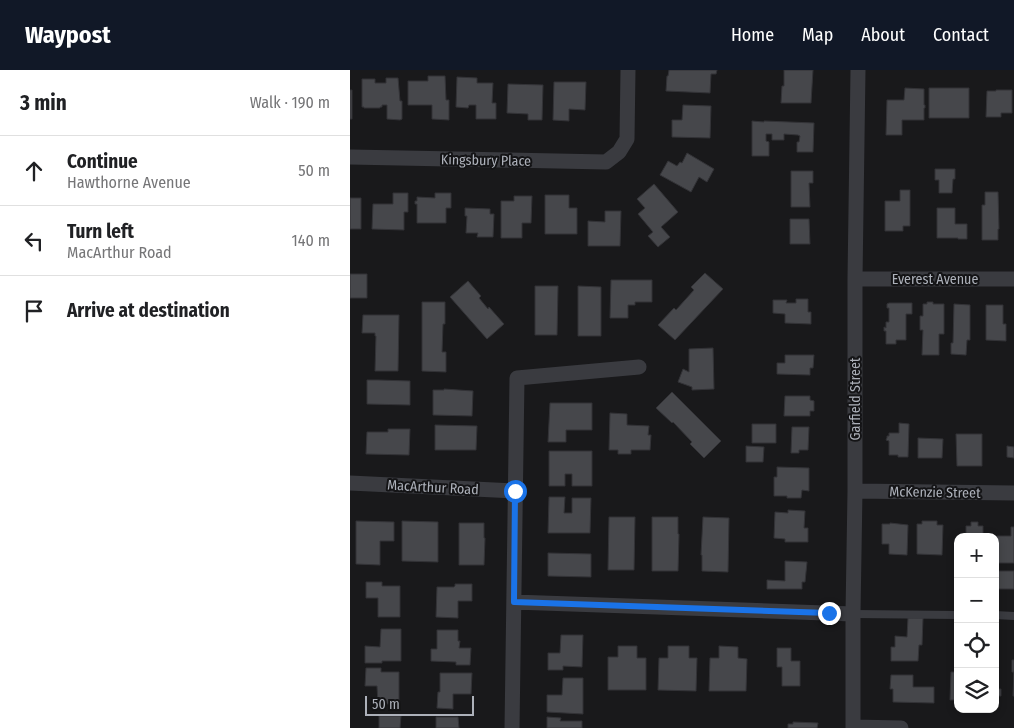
<!DOCTYPE html>
<html lang="en">
<head>
<meta charset="utf-8">
<style>
  body { margin:0; font-family:"Fira Sans Condensed",sans-serif; background:#f2f2f2; color:#202124 }
  .controls { position:absolute; right:15px; bottom:15px; display:grid; overflow:hidden; border-radius:10px; box-shadow:0 2px 8px #0003 }
  .controls button { width:45px; height:45px; display:grid; place-items:center; padding:0; border:0; border-bottom:1px solid #e0e0e0; background:#fff; color:#202124; font:25px sans-serif }
  .scale { position:absolute; left:15px; bottom:12px; width:109px; box-sizing:border-box; padding-left:5px; border:2px solid #adb1ba; border-top:0; font-size:14px; line-height:18px; white-space:nowrap; color:#adb1ba; -webkit-text-stroke:4px #141416; paint-order:stroke }
  .stop { position:absolute; width:15px; height:15px; margin:-11px; border:4px solid #1a73e8; border-radius:50%; background:#fff }
  .stop.end { background:#1a73e8; border-color:#fff; box-shadow:0 1px 5px #0008 }
  .list { margin:0; padding:0; list-style:none }
  h2 { display:flex; justify-content:space-between; align-items:center; height:65px; margin:0; padding:0 20px; font-size:21px }
  h2 small { font-size:16px; font-weight:400; color:#757577 }
  .list li { display:grid; grid-template-columns:32px 1fr auto; gap:15px; align-items:center; box-sizing:border-box; height:70px; padding:0 20px; border-top:1px solid #e0e0e0 }
  .list b { display:block; font-size:19px; white-space:nowrap }
  .list p { margin:0; font-size:16px; white-space:nowrap; color:#757577 }
  .list em { font-size:16px; font-style:normal; color:#757577 }
  .icon { flex:none; width:28px; height:28px; fill:none; stroke:currentColor; stroke-width:2; stroke-linecap:round; stroke-linejoin:round }
  .map { position:relative; flex:none; width:664px; height:658px; overflow:hidden }
  header { display:flex; align-items:center; gap:30px; box-sizing:border-box; height:70px; padding:0 25px; background:#111827; color:#fff }
  header strong { font-size:24px }
  nav { display:flex; gap:28px; margin-inline-start:auto; font-size:18px }
  main { display:flex }
  aside { flex:1; background:#fff }
  .map>svg:first-child { display:block }
  .building { fill:#46474b; stroke:#333337 }
  .lines { fill:none; stroke-linecap:round; stroke-linejoin:round }
  .service { stroke:#3a3b40; stroke-width:8 }
  .minor { stroke:#3a3b40; stroke-width:15 }
  .route { stroke:#1a73e8; stroke-width:6 }
  .labels { text-anchor:middle; stroke-width:4; stroke-linejoin:round; paint-order:stroke }
  .street-label { font-size:14px; fill:#adb1ba; stroke:#141416 }
</style>
</head>
<body>
<header>
<strong>Waypost</strong>
<nav><a>Home</a><a>Map</a><a>About</a><a>Contact</a></nav>
</header>
<main>
<aside>
<h2>3 min<small>Walk · 190 m</small></h2>
<ul class="list">
<li><svg class="icon" aria-label="ahead" viewBox="0 0 24 24"><path d="M12 20V5M6 11l6-6 6 6"/></svg><div><b>Continue</b><p>Hawthorne Avenue</p></div><em>50 m</em></li>
<li><svg class="icon" aria-label="left" viewBox="0 0 24 24"><path d="M17 20v-9H6M10 6l-5 5 5 5"/></svg><div><b>Turn left</b><p>MacArthur Road</p></div><em>140 m</em></li>
<li><svg class="icon" aria-label="arrive" viewBox="0 0 24 24"><path d="M6 21V4h12l-3 4 3 4H6"/></svg><div><b>Arrive at destination</b></div></li>
</ul>
</aside>
<div class="map">
<svg width="664" height="658" viewBox="0 0 664 658">
  <rect width="100%" height="100%" fill="#19191b"/>
  <path class="building" d="M319 0H367L366 4H361L360 23 316 21 317 6H318Z
    M434 0H463L461 33H431L432 16H434Z
    M78 6H95L96 30H99V50L82 49V35H58V11H78Z
    M107 7 127 8V13H143L142 33H146V49H126V35H119L118 38 106 37Z
    M36 8H48L50 31H52V49L50 50 37 49V35H32V37H30V38H14V37H12V9H25V13H36Z
    M204 12H236L235 40 219 39V51L203 50Z
    M158 14 193 15 192 50H178V44L157 43Z
    M555 18 574 19V35H575V38H574V50H552V65H536L537 30H554Z
    M579 18H619V48H579Z
    M0 20H2V49H0Z
    M646 20H662V43H651V47H636L637 21H646Z
    M333 35 361 36 360 68 322 67V50H332Z
    M402 51 414 52V51L464 53 463 82H447V72H449L450 66 448 65 434 64V70H422V64H416V71L419 72V86H402Z
    M337 83 364 99 357 112 349 107 341 122 310 105 318 91 327 96 330 92 332 93Z
    M585 99H605V109H603L602 123H589V110H585Z
    M441 101H463V113H459L460 137H441Z
    M304 114 328 142 311 157 320 167 308 177 298 166 303 162 288 144 295 138 287 129Z
    M550 120H560V156H553V161H535V131H550Z
    M635 122H648L649 159H648V170H632V135H635Z
    M43 123H58V142H54V160L22 159 23 134H43Z
    M85 123H101V138H96V153H67V134H65V131H67V127L85 128Z
    M195 125H219V138H227V164H195Z
    M164 126H182L181 153H172V168H151V131H164Z
    M0 128H11V159H0Z
    M115 138 140 139V144H144L143 167H127L128 163H116L117 146H115Z
    M587 138H605V154H617V169H608V168H587Z
    M255 141H271L270 176H238V151L255 152Z
    M440 149H459L460 174H440Z
    M355 203 373 219 325 270 308 255 324 238 326 240 344 220 341 217Z
    M0 204H17V228H0Z
    M261 210H302V232H285V235H278V248H260Z
    M118 211 131 226 129 228 138 239 139 237 154 254 137 269 100 227Z
    M185 216H208L207 265H185Z
    M228 216 251 217V266H228Z
    M446 229H458V242H461V254L435 253V244L423 243V230H437L436 233H446Z
    M72 232H95V254H93L92 282H96V302L72 301Z
    M577 232H583V234H594V264H589V285H572L573 260H570V246H573V234H577Z
    M539 233H562V244H556V270H546V274H536V261H534V257L536 258V252H539V238H537V234Z
    M604 234 620 235V270H617L616 285 601 284V273H603Z
    M636 235H653V254H656V271L636 270Z
    M13 245H49L48 301H25L26 266H25V263H12Z
    M363 278 364 319 342 320V317L328 312 333 299 339 302V279Z
    M435 285H464L463 298H460V305L427 304V293H435Z
    M17 310H28L60 311V335L17 334Z
    M94 319 123 321 122 346 83 345V320H94Z
    M322 322 371 371 354 388 340 374 342 372 323 352 322 353 306 338Z
    M435 326H460V330L464 331V341H460V346H434Z
    M200 333H242V360H216V372H198Z
    M260 343 277 344V355L299 356 298 365H301L300 380H281V384H268V380H259Z
    M549 353 559 354 558 387H548V385H539V371L536 370 537 368V366H539V363H549Z
    M402 354H426V373H402Z
    M85 355 127 356 126 380H85Z
    M442 357H459L458 380H449V383H441Z
    M38 359H60L59 385 16 384 17 362H38Z
    M606 364H632V396H607Z
    M568 368 593 369 592 388H568Z
    M396 376 414 377 413 392H396Z
    M657 376 664 377V388L657 387Z
    M199 381H242V416H222V404H215V416H199Z
    M427 397 459 398V421L452 420 451 428H437V426H424V407H427Z
    M199 427H215L214 443H222V428H241L240 463H198Z
    M438 440 455 441 454 458H458V472H435V469L424 468 425 442 438 443Z
    M259 447H285L284 500H258Z
    M302 447H328V464H329L328 501H302Z
    M353 447 379 448 378 502 352 501V485H351Z
    M6 451 44 452V471H30V495L6 494Z
    M52 451 88 452V492L52 491Z
    M572 451H587V455H593L592 485 567 484V454H572Z
    M621 452H628V456H633V467H616V456H621Z
    M109 453H134V468H135L134 495H109Z
    M540 453 558 455 557 485 539 484V474H532V454H540Z
    M661 457H664V493H646L647 466H661Z
    M198 483 241 484V507L198 506Z
    M435 491 457 492 455 512H452V519H417V510L435 511Z
    M646 501H664V519H646Z
    M16 512H32V516H50V547H28V528H16Z
    M105 514H122V531H108V548L86 547 87 517H104L105 516Z
    M558 548H573L572 575H569L568 591H541V577H545V566L557 567Z
    M31 559H51V591H32V593H15V576L30 577Z
    M87 560H108V571H110L109 578H121L120 595H106V592L81 591V579H87Z
    M211 565H233L232 597 213 596V600H198V583H210Z
    M268 576H287V588H296V620H258V587H268Z
    M318 576H339V588H347L346 621 308 620 309 588H318Z
    M369 576 388 577V588L397 589 396 621H359L360 588H369Z
    M427 578H441V591H450V616H432V597H427Z
    M662 590H664V626H663L664 602H662Z
    M16 598H31V602H49V634H28L27 616H15Z
    M645 600H646V619H651V626H645Z
    M601 602H608V630H600Z
    M90 603H122L121 624H103V639L87 638 88 622H90Z
    M541 605H563V617H584V633L543 632V619H540Z
    M213 608H233V644L197 642V625H212Z
    M29 646H51L50 658H29Z
    M86 647H108L109 658H86Z
    M197 647 211 648 210 651H232V658H197Z
    M443 652 468 653 467 658H438V654H443Z"/>
  <g class="lines">
    <path class="service" d="M503 544 608 545
      M645 545 664 546"/>
    <path class="minor" d="M0 87 256 92 269 82 277 69 278 0
      M505 209H664
      M0 413 165 421
      M505 421 664 423
      M164 532 503 544
      M503 657 551 658
      M162 658 167 308 289 297
      M503 658V544L505 421V209L508 0"/>
  </g>
  <g class="lines">
    <path class="route" d="M165 421 164 532 479 543"/>
  </g>
  <g class="labels">
    <g class="street-label">
      <text transform="translate(136 90) rotate(1)" y="5">Kingsbury Place</text>
      <text x="585" y="214">Everest Avenue</text>
      <text transform="translate(505 329) rotate(-90)" y="5">Garfield Street</text>
      <text transform="translate(83 417) rotate(3)" y="5">MacArthur Road</text>
      <text transform="translate(585 422) rotate(1)" y="5">McKenzie Street</text>
    </g>
  </g>
</svg>
<div class="controls">
<button>+</button>
<button>−</button>
<button><svg class="icon" aria-label="locate" viewBox="0 0 24 24"><circle cx="12" cy="12" r="6"/><path d="M12 2v4M12 18v4M2 12h4M18 12h4"/></svg></button>
<button><svg class="icon" aria-label="layers" viewBox="0 0 24 24"><path d="M12 4l9 5-9 5-9-5zM3 14l9 5 9-5"/></svg></button>
</div>
<div class="scale">50 m</div>
<div class="stop" style="left:165px;top:421px"></div>
<div class="stop end" style="left:479px;top:543px"></div>
</div>
</main>
</body>
</html>
